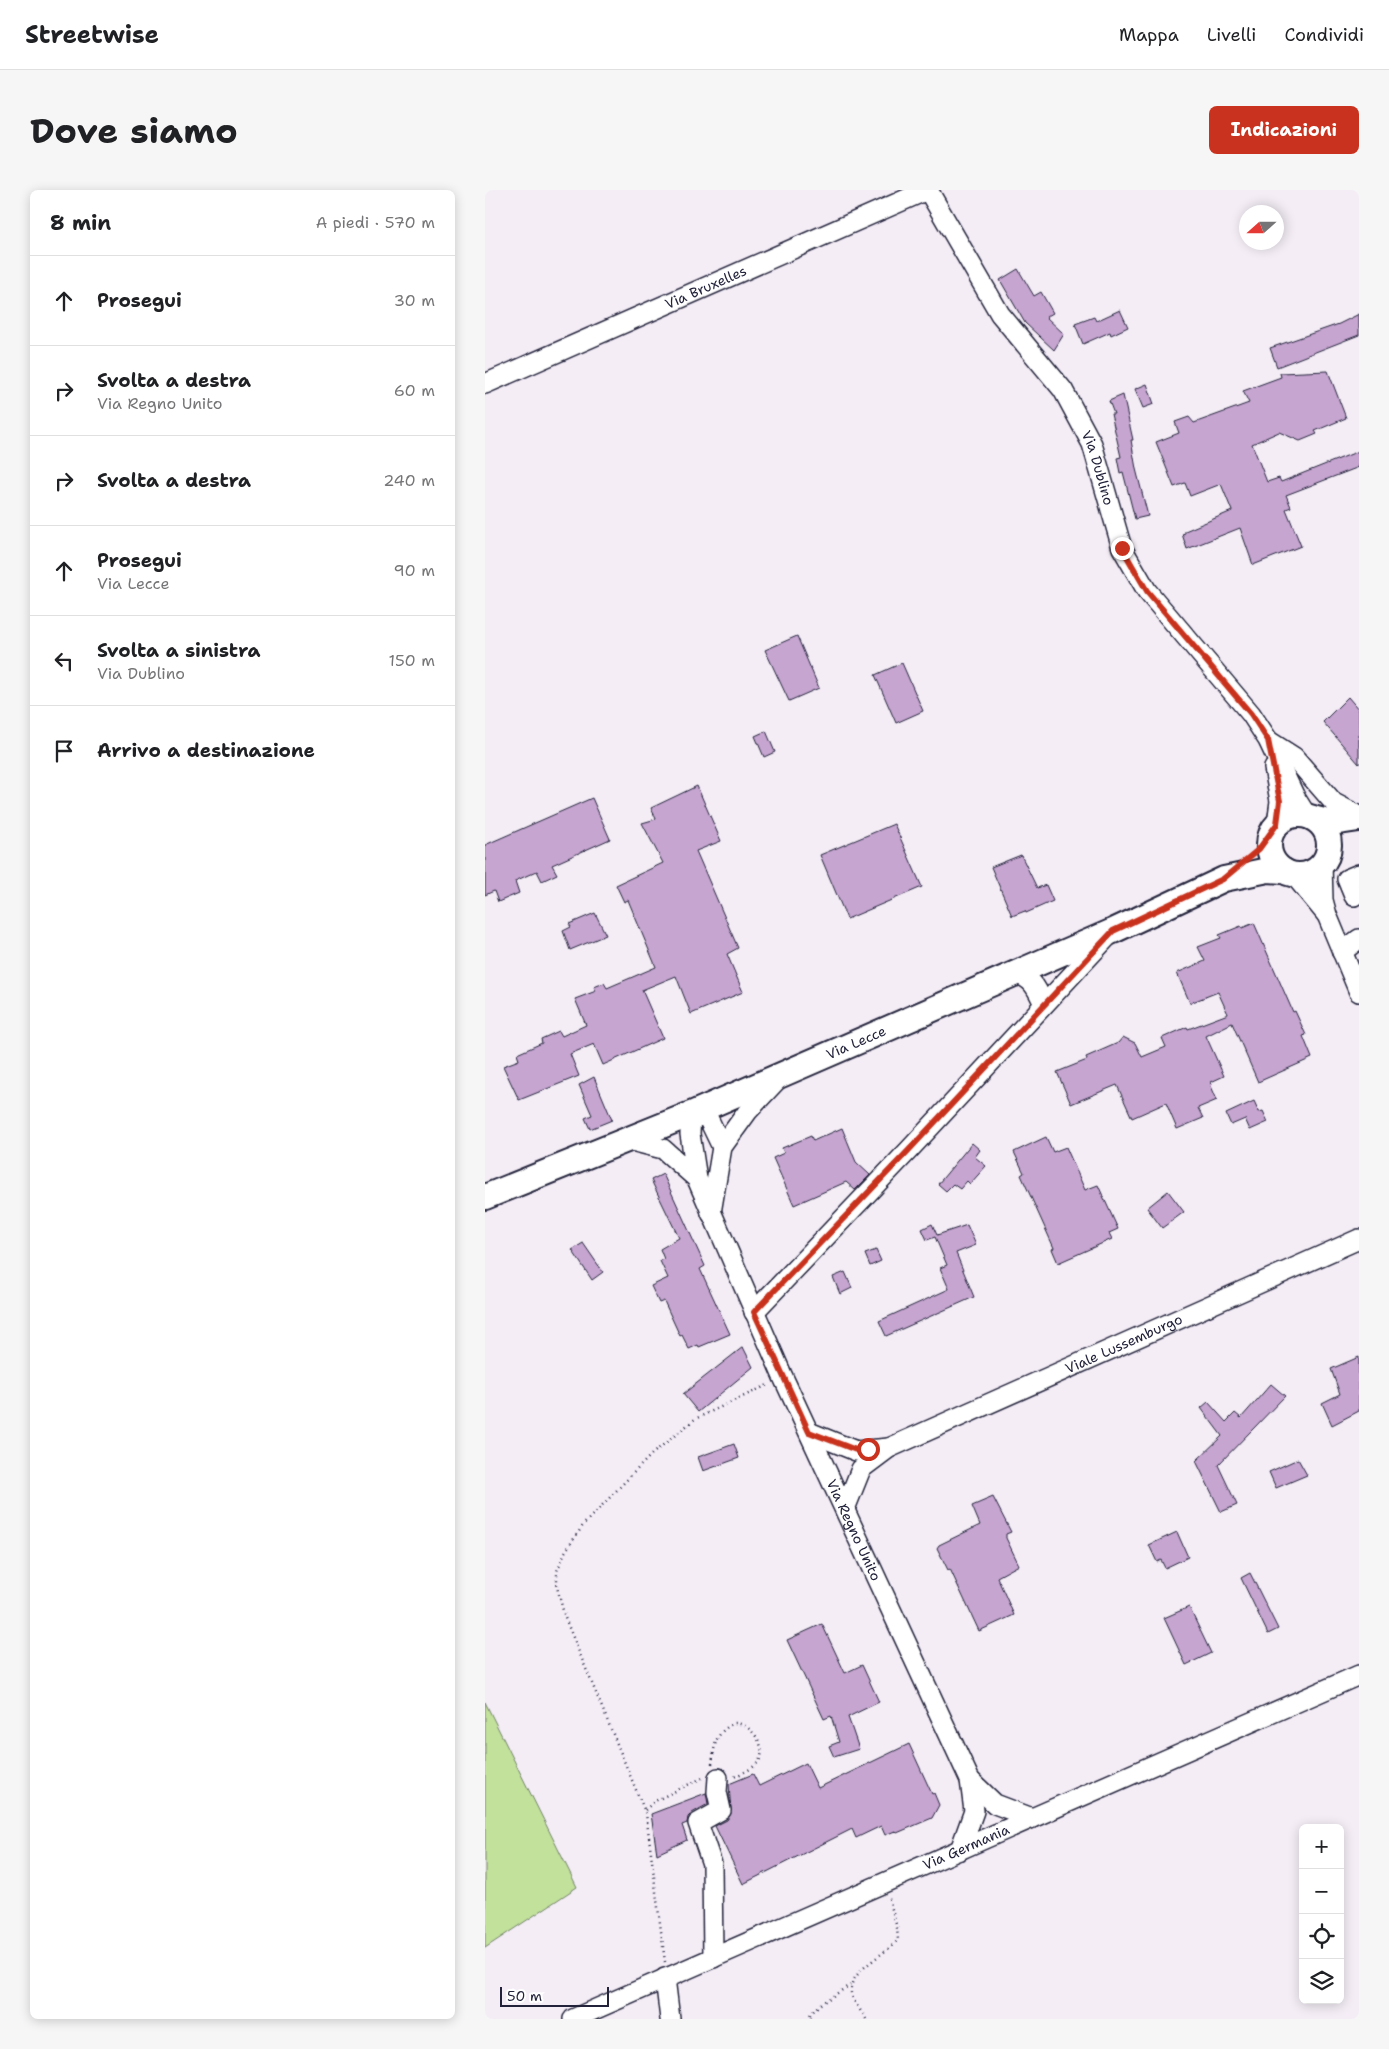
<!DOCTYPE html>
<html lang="it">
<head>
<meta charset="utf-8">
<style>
  body { margin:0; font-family:"Shantell Sans",sans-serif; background:#f6f6f6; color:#202124 }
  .controls { position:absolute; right:15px; bottom:15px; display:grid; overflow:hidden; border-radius:8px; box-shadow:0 2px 12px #0003 }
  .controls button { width:45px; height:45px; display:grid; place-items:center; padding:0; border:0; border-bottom:1px solid #e0e0e0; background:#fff; color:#202124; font:25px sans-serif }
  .compass { position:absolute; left:754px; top:15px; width:45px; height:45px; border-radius:50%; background:#fff; box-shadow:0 2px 12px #0003; rotate:249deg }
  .scale { position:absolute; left:15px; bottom:12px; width:109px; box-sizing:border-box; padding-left:5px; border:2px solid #22223b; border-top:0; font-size:14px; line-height:18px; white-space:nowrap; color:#22223b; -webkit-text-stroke:4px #fff; paint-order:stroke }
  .stop { position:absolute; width:15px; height:15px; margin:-11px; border:4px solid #c8321e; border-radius:50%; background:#fff }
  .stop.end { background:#c8321e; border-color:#fff; box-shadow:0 1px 5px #0008 }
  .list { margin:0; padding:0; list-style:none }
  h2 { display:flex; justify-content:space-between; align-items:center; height:65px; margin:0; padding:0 20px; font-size:21px }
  h2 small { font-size:16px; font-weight:400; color:#757577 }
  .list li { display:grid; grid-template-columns:32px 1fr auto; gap:15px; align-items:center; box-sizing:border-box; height:90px; padding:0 20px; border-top:1px solid #e0e0e0 }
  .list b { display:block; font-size:19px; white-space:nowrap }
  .list p { margin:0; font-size:16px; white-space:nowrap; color:#757577 }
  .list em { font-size:16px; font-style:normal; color:#757577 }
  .icon { flex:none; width:28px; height:28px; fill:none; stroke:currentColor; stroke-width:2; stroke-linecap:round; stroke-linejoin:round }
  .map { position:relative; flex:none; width:874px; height:1829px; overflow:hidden; border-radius:8px }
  header { display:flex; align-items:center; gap:30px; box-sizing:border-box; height:70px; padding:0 25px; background:#fff; border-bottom:1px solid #e0e0e0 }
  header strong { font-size:24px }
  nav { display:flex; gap:28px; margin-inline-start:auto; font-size:18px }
  .intro { display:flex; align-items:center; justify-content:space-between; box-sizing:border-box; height:120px; padding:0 30px }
  h1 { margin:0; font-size:35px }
  .button { padding:12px 22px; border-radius:8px; background:#c8321e; color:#fff; font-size:18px; font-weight:700 }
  main { display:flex; gap:30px; padding:0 30px }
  aside { flex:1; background:#fff; border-radius:8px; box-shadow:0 2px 12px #0003 }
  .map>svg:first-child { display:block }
  .green { fill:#c2e19a; stroke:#72826a }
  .building { fill:#c6a5d0; stroke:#22223b }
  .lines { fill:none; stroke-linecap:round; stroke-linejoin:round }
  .minor-casing { stroke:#22223b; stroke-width:22 }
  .major-casing { stroke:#22223b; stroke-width:28 }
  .path { stroke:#22223b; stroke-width:2.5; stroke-dasharray:1 4; stroke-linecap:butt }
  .minor { stroke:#fff; stroke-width:19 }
  .major { stroke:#fff; stroke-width:24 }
  .route { stroke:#c8321e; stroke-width:6 }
  .labels { text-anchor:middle; stroke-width:4.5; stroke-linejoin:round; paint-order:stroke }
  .street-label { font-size:14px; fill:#22223b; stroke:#fff }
</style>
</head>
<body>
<header>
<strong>Streetwise</strong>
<nav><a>Mappa</a><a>Livelli</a><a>Condividi</a></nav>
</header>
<div class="intro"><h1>Dove siamo</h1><a class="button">Indicazioni</a></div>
<main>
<aside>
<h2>8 min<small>A piedi · 570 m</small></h2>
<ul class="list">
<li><svg class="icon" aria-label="ahead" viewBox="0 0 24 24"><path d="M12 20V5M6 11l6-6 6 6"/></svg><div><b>Prosegui</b></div><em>30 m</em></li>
<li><svg class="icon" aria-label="right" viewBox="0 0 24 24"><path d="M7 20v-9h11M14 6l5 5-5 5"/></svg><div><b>Svolta a destra</b><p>Via Regno Unito</p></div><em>60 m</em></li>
<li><svg class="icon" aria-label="right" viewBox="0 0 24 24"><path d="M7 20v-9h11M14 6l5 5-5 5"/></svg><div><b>Svolta a destra</b></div><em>240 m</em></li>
<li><svg class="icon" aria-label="ahead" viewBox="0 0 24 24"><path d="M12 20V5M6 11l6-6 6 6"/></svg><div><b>Prosegui</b><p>Via Lecce</p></div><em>90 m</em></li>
<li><svg class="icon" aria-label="left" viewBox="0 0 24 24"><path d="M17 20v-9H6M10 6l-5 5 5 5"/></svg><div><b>Svolta a sinistra</b><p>Via Dublino</p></div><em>150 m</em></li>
<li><svg class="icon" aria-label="arrive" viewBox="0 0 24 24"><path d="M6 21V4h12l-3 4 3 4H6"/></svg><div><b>Arrivo a destinazione</b></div></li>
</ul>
</aside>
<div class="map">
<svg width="874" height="1829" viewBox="0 0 874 1829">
  <rect width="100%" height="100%" fill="#f4edf6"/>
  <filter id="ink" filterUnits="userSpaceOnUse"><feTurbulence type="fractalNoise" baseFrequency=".02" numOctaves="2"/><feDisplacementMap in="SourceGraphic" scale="10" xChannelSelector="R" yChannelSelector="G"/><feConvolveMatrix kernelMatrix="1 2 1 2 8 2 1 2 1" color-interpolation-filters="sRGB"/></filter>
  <g filter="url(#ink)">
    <path class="green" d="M0 1512 92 1697 0 1758Z"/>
    <path class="building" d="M533 79 549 106 556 102 568 123 561 127 579 144 569 160 540 133 515 90Z
      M635 120 643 137 626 145 625 142 598 154 590 134 609 127 611 131Z
      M874 124V145L792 177 785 158 854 134Z
      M843 181 861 228 830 241 832 244 815 251 794 242 767 254 782 292 794 288 796 292 874 261V277L801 305 806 317 801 319 816 356 768 375 755 338 702 359 697 344 700 343V341L747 321 736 294 705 306 700 293 689 297 671 252 694 243 690 232 704 227 709 233 764 213 758 201 796 187 795 183Z
      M662 194 669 214 658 218 650 199Z
      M638 205 648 250H646L651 279 663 326 650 329 638 282 635 283 632 268 636 267 626 224H629L624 211Z
      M312 446 334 498 304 511 280 460Z
      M417 473 438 521 411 533 390 485Z
      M863 507 874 520V574L838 532Z
      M281 541 290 562 279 567 270 546Z
      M212 596 236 651 211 661 253 758 242 764 258 802 206 824 191 786 157 800 178 848 118 875 109 854 85 864 94 886 34 910 18 876 34 870 32 864 57 853 56 849 74 841 77 846 101 835 90 809 111 801 109 797 119 793 122 798 171 777 143 710 139 712 131 695 178 673 157 633 171 629 166 618Z
      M107 608 125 649 67 675 72 684 57 691 52 681 30 691 34 703 13 712 9 701 0 705V655Z
      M409 634 437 697 362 729 335 665Z
      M536 665 552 698 561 695 568 711 541 723 540 721 527 726 506 677Z
      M110 723 121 745 85 760 78 741 86 737 84 734Z
      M769 733 808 822 810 821 821 845 818 846 827 868 773 892 747 833 721 846 739 886 726 892 727 895 726 896 732 910 713 918 718 928 692 939 681 913 647 928 632 895 586 914 572 882 602 870 601 867 633 853 638 847 650 853 657 867 681 857 677 848 702 837 703 839 743 824 733 802 705 813 692 783 720 771 713 757 736 748 734 745 756 736 757 738Z
      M109 887 127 930 105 939 100 928 107 925 94 895Z
      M769 911 774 922 778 921 783 932 765 940 760 929 746 935 741 924Z
      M357 938 371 972 385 985 370 1000 361 992 309 1015 288 968 299 963 297 958 326 946 328 951Z
      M561 947 568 962 581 957 600 1000 613 995 633 1039 624 1043 627 1049 573 1073 567 1059 569 1058 536 985 539 983 529 962Z
      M487 953 495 960 490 967 501 976 485 994 482 991 475 999 468 994 461 1001 453 994Z
      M178 984 220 1076 215 1079 245 1144 214 1157 213 1155 204 1159 197 1145 195 1146 179 1111 174 1113 166 1096 183 1088 175 1071 179 1069 175 1059 194 1048 166 990Z
      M683 1001 699 1022 677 1038 662 1018Z
      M447 1034 452 1045 482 1035 491 1055 471 1063 489 1107 401 1146 394 1131 464 1099 455 1078 462 1075 450 1047 442 1050 437 1039Z
      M98 1053 118 1082 107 1090 87 1060Z
      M391 1060 396 1071 385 1076 380 1064Z
      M360 1082 367 1098 355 1104 348 1087Z
      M258 1157 268 1177 213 1222 198 1204Z
      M874 1167V1221L847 1235 837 1213 855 1204 846 1179Z
      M786 1194 800 1206 733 1275 752 1315 736 1322 711 1271 737 1246 716 1218 723 1212 741 1232 750 1223 756 1228Z
      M249 1254 254 1268 218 1281 213 1267Z
      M813 1269 822 1285 791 1298 784 1282Z
      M508 1307 526 1342 521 1344V1348L534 1375 512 1387 529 1425 494 1441 465 1379 463 1380 452 1358 454 1355 495 1335 487 1316Z
      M692 1342 703 1367 680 1378 676 1370 672 1372 664 1355Z
      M765 1383 793 1439 783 1444 756 1388Z
      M704 1417 726 1463 701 1475 679 1428Z
      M337 1434 360 1483 377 1475 394 1512 363 1527 374 1559 349 1567 344 1556 354 1552 346 1526 339 1529 302 1450Z
      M424 1554 447 1604 449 1603 454 1615 447 1628 412 1643 410 1641 400 1645 396 1636 371 1648 367 1639 258 1694 230 1636 242 1630 246 1624 244 1594 268 1584 274 1596 321 1573 333 1598Z
      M221 1603 223 1614 207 1623 203 1627 202 1633 197 1635 202 1650 172 1664 166 1624Z"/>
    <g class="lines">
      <defs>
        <g id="minor">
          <path id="s1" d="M443 0 515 124 578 200 607 254 637 358 662 401 766 524 783 550 810 607 822 626"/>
          <path id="s2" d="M0 194 442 0"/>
          <path d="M784 551 809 567 849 613 874 626"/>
          <path d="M789 578 795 611 792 634"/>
          <path d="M837 674 838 710 842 725 874 802"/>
          <path d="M809 685 841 724"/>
          <path d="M869 706 862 689 874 684"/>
          <path d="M857 762 874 749"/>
          <path d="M530 783C548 789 551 797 559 814"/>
          <path id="s3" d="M143 950 178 959 212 989 298 1187 485 1590 489 1621 475 1660"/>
          <path d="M212 989 205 944 206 924 223 928 237 957"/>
          <path d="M226 1023 237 957 263 921 294 888"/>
          <path d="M269 1122 423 961 625 744"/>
          <path d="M324 1242 371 1261 404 1258"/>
          <path id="s4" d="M360 1319 376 1279 404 1258 874 1049"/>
          <path d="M485 1590 510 1614 547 1628"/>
          <path d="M228 1768 227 1674 213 1633 236 1620 232 1602 233 1588"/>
          <path d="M180 1788 185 1829"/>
          <path id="s5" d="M88 1829 874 1485"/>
        </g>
        <g id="major">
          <circle cx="814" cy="655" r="30"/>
          <path d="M828 628 847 633 874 629"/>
          <path id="s6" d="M0 1007 206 924 628 741 739 689 783 680 799 681"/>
        </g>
      </defs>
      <use href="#minor" class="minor-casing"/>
      <use href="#major" class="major-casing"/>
      <path class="path" d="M227 1574C230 1554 229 1544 249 1533 264 1532 282 1555 275 1569 271 1578 257 1583 249 1587
        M160 1620 170 1611 217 1588
        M180 1772 161 1624 80 1428 72 1397V1381L80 1362 99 1334 167 1264 210 1229 285 1194
        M326 1829 324 1826 334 1815 365 1795
        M381 1829C377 1822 370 1814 367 1806 358 1784 400 1765 413 1750L412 1738 404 1708"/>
      <use href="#minor" class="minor"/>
      <use href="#major" class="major"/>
    </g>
  </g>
  <g class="lines" filter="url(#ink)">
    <path class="route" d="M383 1259 371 1260 324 1242 269 1122 423 961 628 741 738 689 774 659 792 634 795 611 783 550 766 524 662 401 637 358"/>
  </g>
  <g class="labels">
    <g class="street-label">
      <text dy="5" stroke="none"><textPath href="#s2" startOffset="241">Via Bruxelles</textPath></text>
      <text dy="5" stroke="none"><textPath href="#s1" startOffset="328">Via Dublino</textPath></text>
      <text dy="5" stroke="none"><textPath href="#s6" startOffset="402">Via Lecce</textPath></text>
      <text dy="5" stroke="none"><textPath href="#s4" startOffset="335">Viale Lussemburgo</textPath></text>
      <text dy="5" stroke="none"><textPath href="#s3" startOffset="466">Via Regno Unito</textPath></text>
      <text dy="5" stroke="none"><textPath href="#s5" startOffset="429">Via Germania</textPath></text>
    </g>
  </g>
</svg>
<div class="controls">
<button>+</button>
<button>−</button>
<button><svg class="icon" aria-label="locate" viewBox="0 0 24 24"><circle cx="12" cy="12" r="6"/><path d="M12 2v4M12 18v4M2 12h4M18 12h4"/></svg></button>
<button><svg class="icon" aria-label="layers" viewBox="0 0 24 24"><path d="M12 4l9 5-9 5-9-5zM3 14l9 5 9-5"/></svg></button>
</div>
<svg class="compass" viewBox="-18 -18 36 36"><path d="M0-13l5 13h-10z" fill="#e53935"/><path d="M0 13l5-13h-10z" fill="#757577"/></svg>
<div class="scale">50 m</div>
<div class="stop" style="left:383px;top:1259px"></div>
<div class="stop end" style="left:637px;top:358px"></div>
</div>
</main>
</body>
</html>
